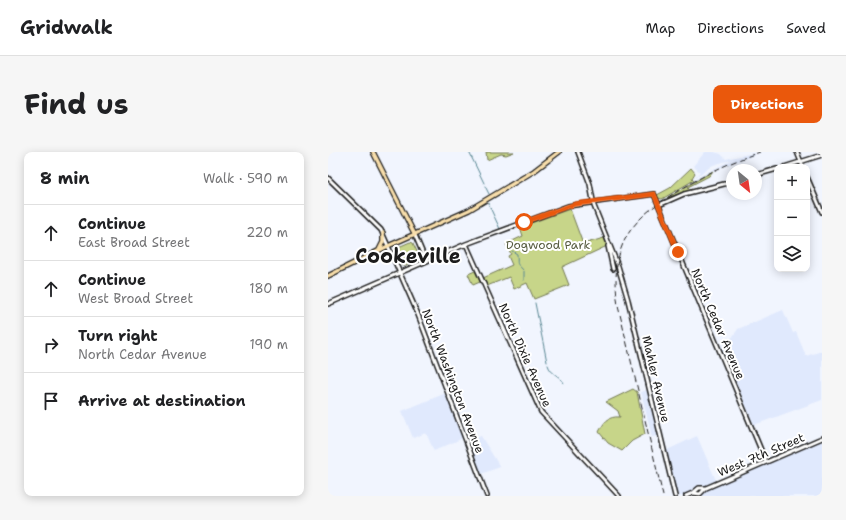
<!DOCTYPE html>
<html lang="en">
<head>
<meta charset="utf-8">
<style>
  body { margin:0; font-family:"Shantell Sans",sans-serif; background:#f6f6f6; color:#202124 }
  .controls { position:absolute; right:12px; top:12px; display:grid; overflow:hidden; border-radius:8px; box-shadow:0 2px 10px #0003 }
  .controls button { width:36px; height:36px; display:grid; place-items:center; padding:0; border:0; border-bottom:1px solid #e0e0e0; background:#fff; color:#202124; font:20px sans-serif }
  .compass { position:absolute; left:398px; top:12px; width:36px; height:36px; border-radius:50%; background:#fff; box-shadow:0 2px 10px #0003; rotate:151deg }
  .stop { position:absolute; width:12px; height:12px; margin:-9px; border:3px solid #ea580c; border-radius:50%; background:#fff }
  .stop.end { background:#ea580c; border-color:#fff; box-shadow:0 1px 4px #0008 }
  .list { margin:0; padding:0; list-style:none }
  h2 { display:flex; justify-content:space-between; align-items:center; height:52px; margin:0; padding:0 16px; font-size:17px }
  h2 small { font-size:13px; font-weight:400; color:#757577 }
  .list li { display:grid; grid-template-columns:26px 1fr auto; gap:12px; align-items:center; box-sizing:border-box; height:56px; padding:0 16px; border-top:1px solid #e0e0e0 }
  .list b { display:block; font-size:15px; white-space:nowrap }
  .list p { margin:0; font-size:13px; white-space:nowrap; color:#757577 }
  .list em { font-size:13px; font-style:normal; color:#757577 }
  .icon { flex:none; width:22px; height:22px; fill:none; stroke:currentColor; stroke-width:2; stroke-linecap:round; stroke-linejoin:round }
  .map { position:relative; flex:none; width:494px; height:344px; overflow:hidden; border-radius:8px }
  header { display:flex; align-items:center; gap:24px; box-sizing:border-box; height:56px; padding:0 20px; background:#fff; border-bottom:1px solid #e0e0e0 }
  header strong { font-size:19px }
  nav { display:flex; gap:22px; margin-inline-start:auto; font-size:14px }
  .intro { display:flex; align-items:center; justify-content:space-between; box-sizing:border-box; height:96px; padding:0 24px }
  h1 { margin:0; font-size:28px }
  .button { padding:10px 18px; border-radius:8px; background:#ea580c; color:#fff; font-size:14px; font-weight:700 }
  main { display:flex; gap:24px; padding:0 24px }
  aside { flex:1; background:#fff; border-radius:8px; box-shadow:0 2px 10px #0003 }
  .map>svg:first-child { display:block }
  .built { fill:#e0e9fd }
  .green { fill:#c7d589; stroke:#727852 }
  .lines { fill:none; stroke-linecap:round; stroke-linejoin:round }
  .stream { stroke:#598793; stroke-width:1 }
  .secondary-casing { stroke:#1c1c1c; stroke-width:6 }
  .primary-casing { stroke:#1c1c1c; stroke-width:6 }
  .secondary { stroke:#fff; stroke-width:3 }
  .primary { stroke:#f8deab; stroke-width:3.5 }
  .rail { stroke:#1c1c1c; stroke-width:1; stroke-dasharray:6 3; stroke-linecap:butt }
  .route { stroke:#ea580c; stroke-width:5 }
  .labels { text-anchor:middle; stroke-width:4; stroke-linejoin:round; paint-order:stroke }
  .park-label { font-size:12px; fill:#585d42; stroke:#fff }
  .street-label { font-size:12px; fill:#1c1c1c; stroke:#fff }
  .town-label { font-size:20px; font-weight:bold; fill:#1c1c1c; stroke:#fff }
</style>
</head>
<body>
<header>
<strong>Gridwalk</strong>
<nav><a>Map</a><a>Directions</a><a>Saved</a></nav>
</header>
<div class="intro"><h1>Find us</h1><a class="button">Directions</a></div>
<main>
<aside>
<h2>8 min<small>Walk · 590 m</small></h2>
<ul class="list">
<li><svg class="icon" aria-label="ahead" viewBox="0 0 24 24"><path d="M12 20V5M6 11l6-6 6 6"/></svg><div><b>Continue</b><p>East Broad Street</p></div><em>220 m</em></li>
<li><svg class="icon" aria-label="ahead" viewBox="0 0 24 24"><path d="M12 20V5M6 11l6-6 6 6"/></svg><div><b>Continue</b><p>West Broad Street</p></div><em>180 m</em></li>
<li><svg class="icon" aria-label="right" viewBox="0 0 24 24"><path d="M7 20v-9h11M14 6l5 5-5 5"/></svg><div><b>Turn right</b><p>North Cedar Avenue</p></div><em>190 m</em></li>
<li><svg class="icon" aria-label="arrive" viewBox="0 0 24 24"><path d="M6 21V4h12l-3 4 3 4H6"/></svg><div><b>Arrive at destination</b></div></li>
</ul>
</aside>
<div class="map">
<svg width="494" height="344" viewBox="0 0 494 344">
  <rect width="100%" height="100%" fill="#f1f5fe"/>
  <filter id="ink" filterUnits="userSpaceOnUse"><feTurbulence type="fractalNoise" baseFrequency=".025" numOctaves="2"/><feDisplacementMap in="SourceGraphic" scale="8" xChannelSelector="R" yChannelSelector="G"/><feConvolveMatrix kernelMatrix="1 2 1 2 8 2 1 2 1" color-interpolation-filters="sRGB"/></filter>
  <g filter="url(#ink)">
    <path class="built" d="M377 0H386L393 2 398 7 426 1 427 3 388 17 334 47 378 21 406 7 385 13 365 27 372 20 365 14Z
      M455 158 465 181 468 180 478 204 494 199V248L426 273 393 195 400 191 410 177Z
      M319 238 330 284 324 285 313 240Z
      M118 241 135 286 106 299 98 281 85 286 74 259Z
      M153 284 172 315 153 322 140 289Z
      M369 284 390 333 494 288V344H349L337 299Z"/>
    <path class="green" d="M158 0H186L178 3 173 2 159 8Z
      M363 16 367 21 364 26 366 28 334 47 330 46 329 43 342 36Z
      M385 19 381 24 360 35 363 38 339 46Z
      M242 57 255 92 276 86 279 94 234 115 241 133 206 147 199 131 186 137 181 125 159 134 155 126 184 113 180 104 183 102 178 92 195 84 192 75Z
      M82 90 85 91 91 104 90 108 77 114 73 113 67 99 68 96Z
      M147 119 152 130 145 133 140 122Z
      M305 237 309 240 317 282 304 289 294 299 280 291 271 280C276 270 280 264 292 265L290 259 278 250Z"/>
    <g class="lines">
      <path class="stream" d="M141 0 156 31
        M157 34 161 42
        M160 51 172 77
        M184 99 189 102C190 115 187 109 196 119V128
        M207 151 219 210
        M220 213C223 223 232 223 236 231"/>
      <defs>
        <path id="secondary" d="M250 0 262 32 266 54 290 114 300 148 347 344
          M469 0 475 15
          M456 15 494 3
          M428 23 449 17
          M479 25 494 60
          M0 26 53 78 89 160 159 344
          M331 53 356 42 404 30
          M87 83 98 109
          M138 92 213 260 291 344
          M280 94 285 117
          M0 152 138 92 240 54 326 42 438 310
          M378 336H371L365 341 372 342 378 336 494 286
          M358 344 365 341"/>
        <path id="primary" d="M45 0 87 83
          M51 98 55 90V81
          M0 124 60 94 141 58 206 19 231 0"/>
      </defs>
      <use href="#secondary" class="secondary-casing"/>
      <use href="#primary" class="primary-casing"/>
      <use href="#secondary" class="secondary"/>
      <use href="#primary" class="primary"/>
      <path class="rail" d="M335 344 290 154C281 91 303 66 355 36 381 20 403 10 432 0"/>
    </g>
  </g>
  <g class="lines" filter="url(#ink)">
    <path class="route" d="M196 70 247 52 326 42 350 100"/>
  </g>
  <g class="labels">
    <g class="park-label">
      <text x="220" y="97">Dogwood Park</text>
    </g>
    <g class="street-label">
      <text transform="translate(390 172) rotate(67)" y="4">North Cedar Avenue</text>
      <text transform="translate(197 203) rotate(66)" y="4">North Dixie Avenue</text>
      <text transform="translate(328 227) rotate(77)" y="4">Mahler Avenue</text>
      <text transform="translate(125 229) rotate(69)" y="4">North Washington Avenue</text>
      <text transform="translate(433 303) rotate(-23)" y="4">West 7th Street</text>
    </g>
    <g class="town-label">
      <text x="80" y="111">Cookeville</text>
    </g>
  </g>
</svg>
<div class="controls">
<button>+</button>
<button>−</button>
<button><svg class="icon" aria-label="layers" viewBox="0 0 24 24"><path d="M12 4l9 5-9 5-9-5zM3 14l9 5 9-5"/></svg></button>
</div>
<svg class="compass" viewBox="-18 -18 36 36"><path d="M0-13l5 13h-10z" fill="#e53935"/><path d="M0 13l5-13h-10z" fill="#757577"/></svg>
<div class="stop" style="left:196px;top:70px"></div>
<div class="stop end" style="left:350px;top:100px"></div>
</div>
</main>
</body>
</html>
